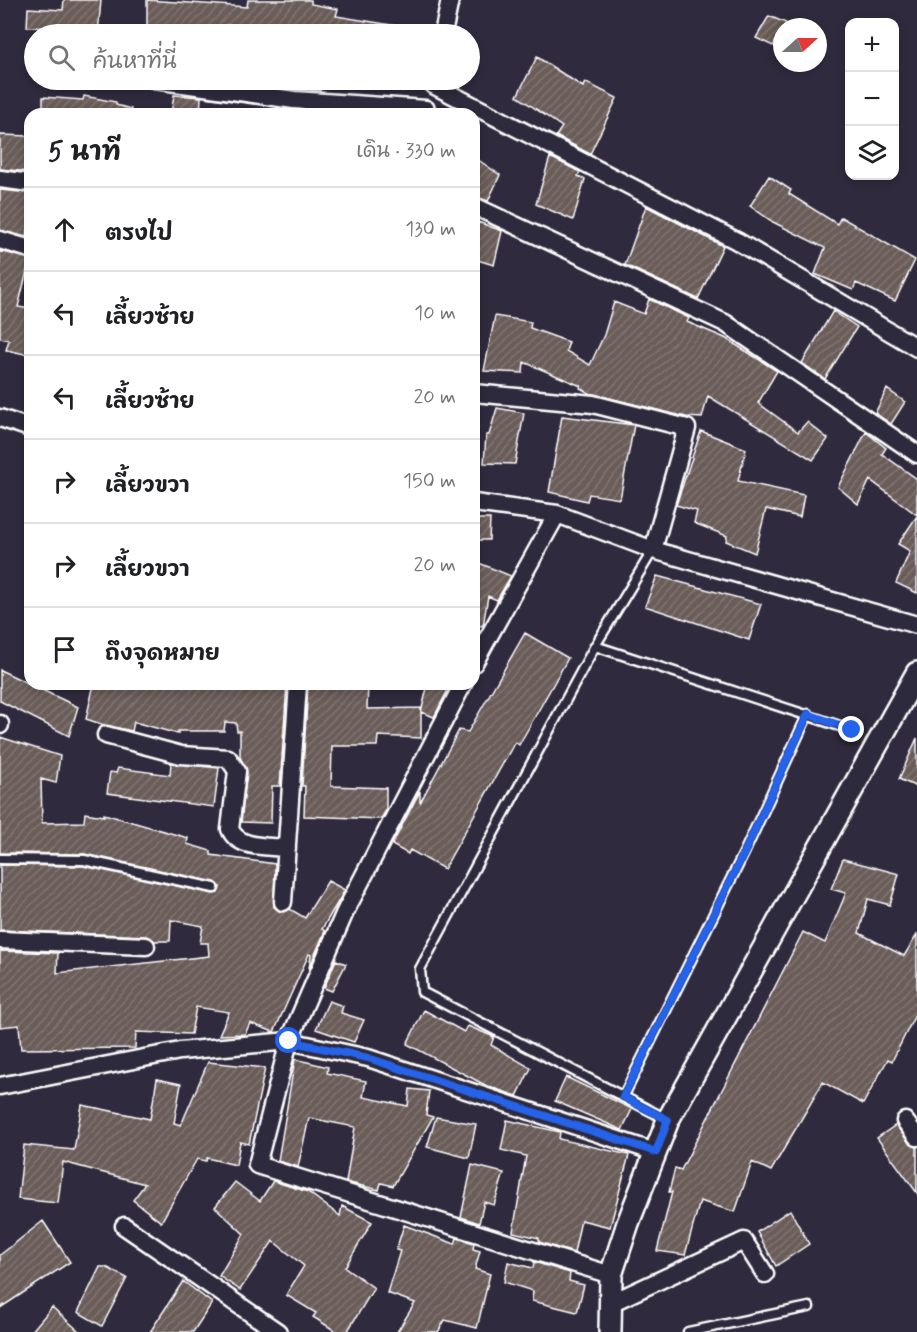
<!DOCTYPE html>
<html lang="th">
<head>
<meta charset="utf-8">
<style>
  body { margin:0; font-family:Mynerve,"Playpen Sans Thai",sans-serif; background:#f2f2f2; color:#202124 }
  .controls { position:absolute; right:18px; top:18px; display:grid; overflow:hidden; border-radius:12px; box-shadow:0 3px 9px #0003 }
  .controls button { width:54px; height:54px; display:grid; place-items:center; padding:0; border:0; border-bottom:2px solid #e0e0e0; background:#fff; color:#202124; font:30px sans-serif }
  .compass { position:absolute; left:773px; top:18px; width:54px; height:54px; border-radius:50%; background:#fff; box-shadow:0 3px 9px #0003; rotate:69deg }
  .stop { position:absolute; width:18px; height:18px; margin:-14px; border:4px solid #2563eb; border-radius:50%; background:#fff }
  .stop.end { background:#2563eb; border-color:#fff; box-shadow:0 2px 6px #0008 }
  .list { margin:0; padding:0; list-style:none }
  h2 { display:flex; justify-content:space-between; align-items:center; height:78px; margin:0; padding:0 24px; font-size:26px }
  h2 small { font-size:20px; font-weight:400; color:#757577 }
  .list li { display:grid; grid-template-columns:39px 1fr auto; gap:18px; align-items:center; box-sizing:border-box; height:84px; padding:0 24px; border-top:2px solid #e0e0e0 }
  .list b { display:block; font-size:22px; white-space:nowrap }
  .list em { font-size:20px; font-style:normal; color:#757577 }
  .icon { flex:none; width:33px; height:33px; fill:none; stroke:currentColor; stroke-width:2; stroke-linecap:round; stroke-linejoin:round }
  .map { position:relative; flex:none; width:917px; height:1332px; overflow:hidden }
  .search { position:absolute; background:#fff; box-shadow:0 3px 9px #0003; left:24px; top:24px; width:456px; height:66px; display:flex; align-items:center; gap:15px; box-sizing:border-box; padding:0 21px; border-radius:33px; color:#757577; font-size:22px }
  .panel { position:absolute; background:#fff; box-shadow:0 3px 9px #0003; left:24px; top:108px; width:456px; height:582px; border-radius:18px }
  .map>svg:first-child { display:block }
  .building { fill:url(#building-hatch); stroke:#fff; stroke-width:1.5 }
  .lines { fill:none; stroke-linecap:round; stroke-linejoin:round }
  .service-casing { stroke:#fff; stroke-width:13 }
  .minor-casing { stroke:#fff; stroke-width:21 }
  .tertiary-casing { stroke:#fff; stroke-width:26 }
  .service { stroke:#2f2a3d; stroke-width:8 }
  .minor { stroke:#2f2a3d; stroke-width:16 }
  .tertiary { stroke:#2f2a3d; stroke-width:21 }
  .route { stroke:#2563eb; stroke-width:8 }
</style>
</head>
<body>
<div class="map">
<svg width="917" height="1332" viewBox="0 0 917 1332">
  <defs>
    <pattern id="building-hatch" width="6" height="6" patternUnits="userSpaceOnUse" patternTransform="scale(1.5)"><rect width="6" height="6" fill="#6a5c59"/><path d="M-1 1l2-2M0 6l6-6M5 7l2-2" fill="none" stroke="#807472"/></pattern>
  </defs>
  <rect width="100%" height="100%" fill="#2f2a3d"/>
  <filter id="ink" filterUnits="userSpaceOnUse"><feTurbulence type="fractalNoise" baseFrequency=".0167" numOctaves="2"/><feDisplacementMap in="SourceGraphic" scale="12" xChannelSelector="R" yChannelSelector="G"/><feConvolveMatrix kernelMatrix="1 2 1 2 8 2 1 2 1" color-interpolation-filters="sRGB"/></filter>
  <g filter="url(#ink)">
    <path class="building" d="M64 0H101L98 34H62L60 28 27 27 28 8 63 10Z
      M147 0 247 7 248 0H311V4L338 9 336 16 397 26V34H312L226 25V34L147 33Z
      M769 16 786 23 773 46 756 38Z
      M537 57 583 87 585 82 617 98 590 154 556 136 562 127 517 96Z
      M279 80H322L320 91 278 87Z
      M174 95 201 97 200 114H171Z
      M84 96 116 102V105L131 109 130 114H43V97L83 100Z
      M276 108 293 110 318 112 275 114Z
      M0 135 30 136V172L0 169Z
      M474 157 500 175 488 201 474 196Z
      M550 157 580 172 578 176 585 179 573 220 536 204Z
      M769 176 791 190 789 194 837 224 841 217 915 260 895 301 856 283 853 290 815 274 825 248 773 222 750 206Z
      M0 190 30 193V222L26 237 0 230Z
      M646 206 723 246 698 299 625 265Z
      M478 222 502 231 494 265 474 259V237Z
      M0 251 30 259 18 307 30 309V355L6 350 9 340 0 338Z
      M649 299 689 318 687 322 725 338 777 371 758 403 798 432 807 422 828 439 813 460 708 396 702 418 686 417 589 393 580 388 581 386 524 362 523 373 484 371 495 316 531 322 530 328 569 342 566 351 590 365 604 335 614 302 644 314Z
      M833 311 857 327 825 379 802 363Z
      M887 389 905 402 891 424 875 413Z
      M497 408 524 413 515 464 484 463 486 435H489Z
      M562 416 634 425 620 499 589 494 587 501 549 492Z
      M701 431 746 449 738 481 804 495 800 517 766 509 755 553 726 541 727 536 694 523 697 511 676 505Z
      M866 432 886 448 882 454 917 479V515L870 480 858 504 838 487Z
      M917 516V593L896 583 910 551 898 544Z
      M474 519H490L489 540H474Z
      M474 561 511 576 497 600 488 596 483 626 474 625Z
      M657 576 761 604 749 640 645 606Z
      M525 633 568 658 519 745 515 742 444 869 410 850 408 854 392 845 420 791V803L459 730 468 732Z
      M0 670 78 707 69 736 0 701Z
      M94 684H287L280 786H272L271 823 241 822 247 772 240 757V731H237L236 723 225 722 224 731H178V734L134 722 132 731 104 725 86 719Z
      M308 684H368L367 709 421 708V738L378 736 377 746H332L331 786 386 788V810L381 819 304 816 305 786H302Z
      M428 684H451L434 717 421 712Z
      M0 737 60 756 56 783 41 779 42 823 84 822 85 813 104 816V814L188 838 187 844 211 851V855L275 864 274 907 282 912 290 909 305 918 328 881 345 890 322 929 325 931 309 968 311 955 309 954 274 1032 250 1023 245 1034 219 1035 229 1012 196 1007 191 1034 136 1032 135 1048 21 1049 19 1025 0 1027V951L58 953 57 973 209 956 208 943H200L203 926 171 920 170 941H155L146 936 0 930V865L83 866 213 894 218 893 220 887 215 882 85 854 0 853Z
      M917 738V787L899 779Z
      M171 763 219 768 214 807 107 793 110 772 116 773 118 768 170 775Z
      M843 859 899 874 890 905 868 899 859 933 904 956 917 935V1011L892 1061 888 1059 863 1104 823 1082 771 1171 752 1162 735 1212 700 1201 685 1255 657 1251 672 1192H669L675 1168 681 1170 803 932 825 943 846 893 831 889Z
      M336 960 346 964 332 991 324 988Z
      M329 1001 343 1006 341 1013 364 1020 354 1042 316 1029Z
      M424 1010 464 1032 468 1026 494 1037 491 1045 531 1068 517 1096 487 1086 407 1044Z
      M295 1059 328 1067 327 1073 366 1081 363 1097 408 1106 410 1089 429 1091 426 1115 433 1117 393 1186 381 1183 379 1190 346 1182 355 1127 309 1118 298 1167 278 1161Z
      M208 1062 265 1068 249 1144 240 1142 236 1165 207 1158 206 1161 197 1159 161 1222 133 1200 145 1184 63 1162 58 1203 18 1199 24 1145 74 1150 82 1105 150 1119 157 1079 181 1084 174 1123 181 1125Z
      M566 1077 632 1109 622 1130 555 1101Z
      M436 1117 476 1124 469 1158 427 1147Z
      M507 1120 560 1132 559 1139 629 1155 610 1227 581 1220 574 1253 539 1242V1238L513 1232 526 1156 501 1150Z
      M896 1125 909 1143 917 1147V1193L877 1138Z
      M472 1165 504 1173 494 1205 484 1202 479 1223 461 1217Z
      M273 1181 308 1192 340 1216 342 1206 372 1222 345 1267 374 1288 347 1332H337L313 1317 316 1313 286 1295 304 1266 273 1241 240 1290 219 1276 244 1234 215 1207 235 1182 260 1201Z
      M790 1210 809 1244 776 1266 757 1232Z
      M43 1221 70 1262 0 1308V1255Z
      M404 1225 455 1244 457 1238 474 1243 473 1249 480 1251 475 1269 490 1274 477 1328 445 1320 438 1332H397L415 1303 387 1293 400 1251 396 1250Z
      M508 1262 533 1268 534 1262 570 1273 569 1281 584 1285 577 1312 532 1301 533 1291 504 1282Z
      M100 1267H106L127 1278 102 1326 78 1312Z
      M183 1281 212 1303 193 1332H150Z
      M52 1307 80 1332H31Z"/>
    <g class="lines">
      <defs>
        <path id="service" d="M653 550 595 646 420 969 422 992 668 1120
          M595 646 852 730
          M0 859 84 860 214 888
          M623 1097 745 851 808 714
          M688 1332 809 1307"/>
        <path id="minor" d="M443 34 450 0
          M155 80 294 100 426 109
          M433 85 737 241 917 348
          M0 179 30 183
          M474 206 725 323 917 454
          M0 240 30 249
          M474 393 593 404 687 428 653 550
          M0 418 30 428
          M474 503 557 514 653 550 917 625
          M474 663 557 514
          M463 684 345 912 289 1041 257 1165 611 1275
          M0 725V724
          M106 735 181 755 228 758 237 771 230 829C238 849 268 846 287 848
          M283 902 298 684
          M0 940 146 946
          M0 1086 180 1051 289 1041 368 1058 655 1152
          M905 1121 917 1137
          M124 1226 278 1332
          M613 1302 744 1241 765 1274"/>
        <path id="tertiary" d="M610 1332 611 1275 628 1223 668 1120 917 673"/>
      </defs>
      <use href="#service" class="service-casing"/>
      <use href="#minor" class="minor-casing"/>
      <use href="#tertiary" class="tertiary-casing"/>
      <use href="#service" class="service"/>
      <use href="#minor" class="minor"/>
      <use href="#tertiary" class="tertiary"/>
    </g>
  </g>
  <g class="lines" filter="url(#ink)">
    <path class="route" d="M289 1041 368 1058 656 1152 668 1120 623 1097 745 851 808 714 852 730"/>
  </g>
</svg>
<div class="controls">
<button>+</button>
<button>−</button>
<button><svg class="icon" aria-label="layers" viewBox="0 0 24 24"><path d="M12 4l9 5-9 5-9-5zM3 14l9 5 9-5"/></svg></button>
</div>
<svg class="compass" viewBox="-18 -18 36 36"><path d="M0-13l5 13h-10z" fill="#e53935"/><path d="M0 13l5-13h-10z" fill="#757577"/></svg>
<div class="stop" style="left:289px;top:1041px"></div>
<div class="stop end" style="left:852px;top:730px"></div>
<div class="search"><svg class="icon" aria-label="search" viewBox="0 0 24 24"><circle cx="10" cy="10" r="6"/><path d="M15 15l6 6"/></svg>ค้นหาที่นี่</div>
<section class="panel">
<h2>5 นาที<small>เดิน · 330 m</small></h2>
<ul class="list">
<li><svg class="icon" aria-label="ahead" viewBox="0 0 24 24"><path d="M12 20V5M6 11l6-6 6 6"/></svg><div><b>ตรงไป</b></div><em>130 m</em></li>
<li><svg class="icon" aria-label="left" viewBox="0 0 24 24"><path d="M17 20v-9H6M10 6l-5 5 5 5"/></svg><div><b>เลี้ยวซ้าย</b></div><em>10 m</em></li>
<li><svg class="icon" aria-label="left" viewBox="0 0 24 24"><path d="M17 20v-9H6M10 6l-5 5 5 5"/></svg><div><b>เลี้ยวซ้าย</b></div><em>20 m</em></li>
<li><svg class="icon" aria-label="right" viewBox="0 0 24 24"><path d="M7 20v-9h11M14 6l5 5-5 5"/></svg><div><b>เลี้ยวขวา</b></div><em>150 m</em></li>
<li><svg class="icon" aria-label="right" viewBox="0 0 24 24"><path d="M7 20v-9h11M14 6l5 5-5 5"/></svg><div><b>เลี้ยวขวา</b></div><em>20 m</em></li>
<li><svg class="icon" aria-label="arrive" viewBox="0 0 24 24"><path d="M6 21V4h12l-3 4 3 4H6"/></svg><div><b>ถึงจุดหมาย</b></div></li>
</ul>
</section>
</div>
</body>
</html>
